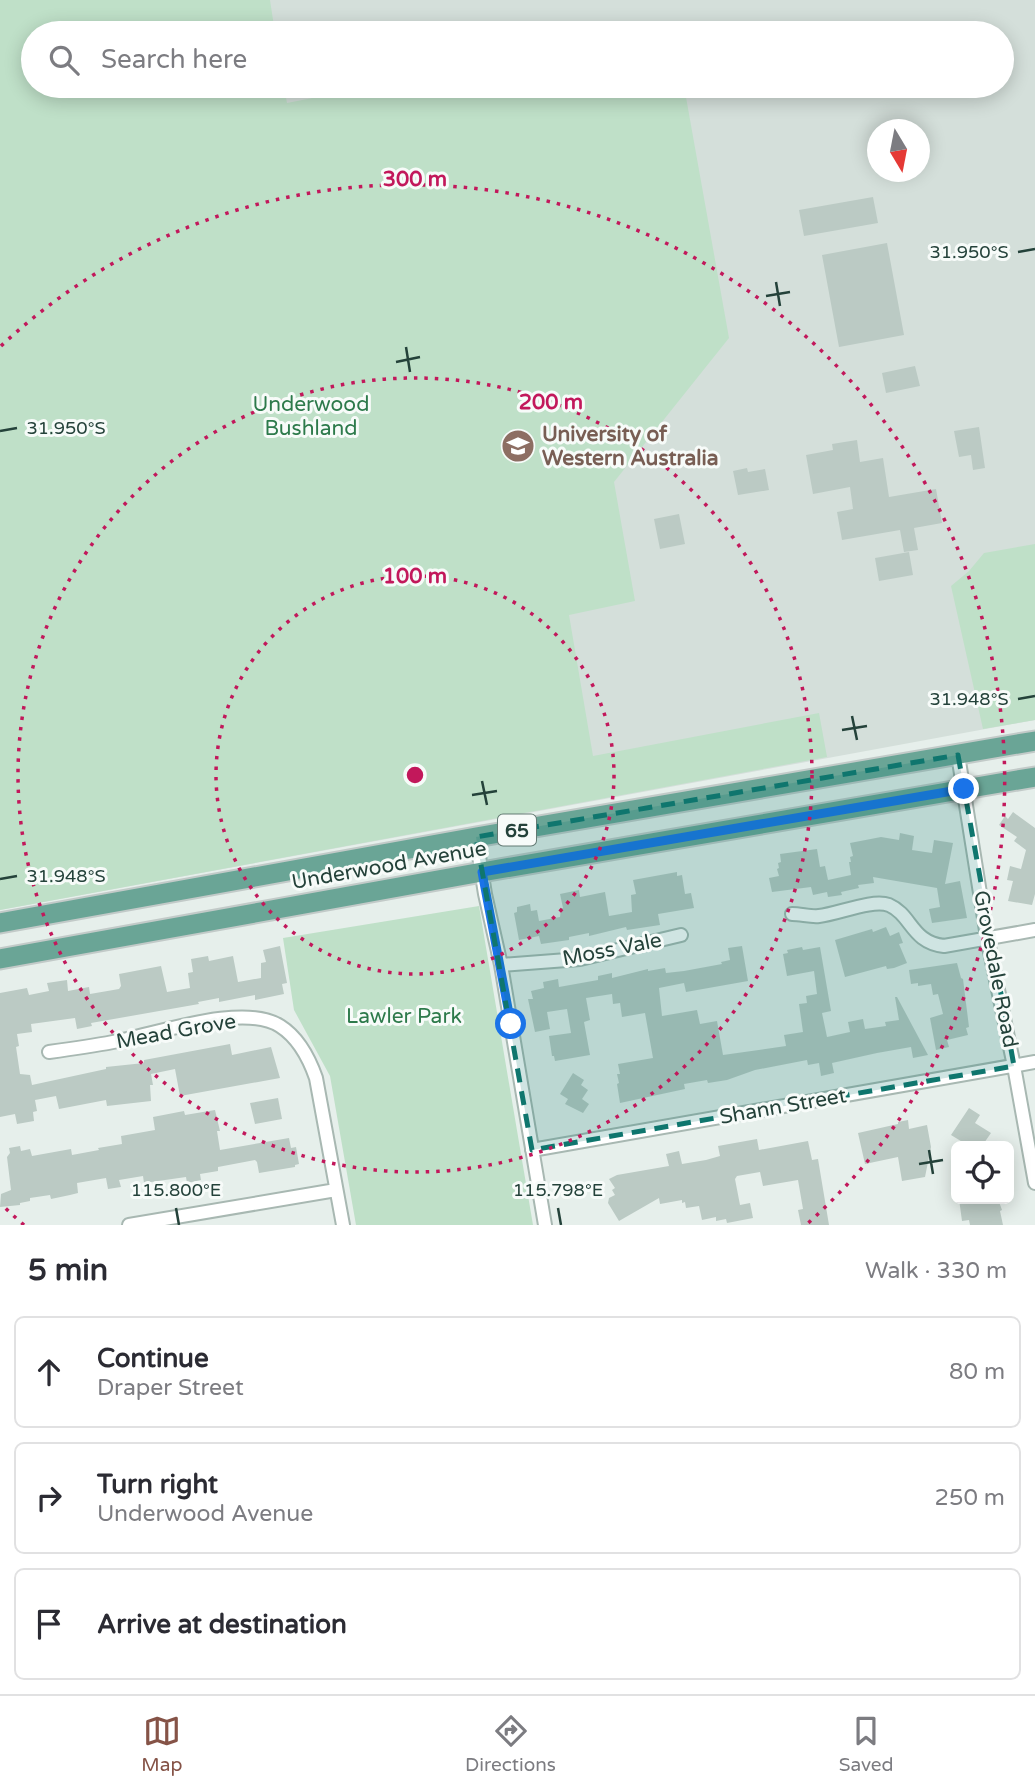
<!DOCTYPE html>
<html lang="en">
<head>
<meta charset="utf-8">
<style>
  body { margin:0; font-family:"Varela Round",sans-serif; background:#f2f2f3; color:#2b2b33 }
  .controls { position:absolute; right:21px; bottom:21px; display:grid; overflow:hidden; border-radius:10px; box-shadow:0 4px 18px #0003 }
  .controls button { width:63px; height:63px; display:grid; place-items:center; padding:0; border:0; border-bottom:2px solid #e1e1e2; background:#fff; color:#2b2b33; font:35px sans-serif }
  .compass { position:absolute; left:867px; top:119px; width:63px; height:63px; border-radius:50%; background:#fff; box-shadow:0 4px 18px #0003; rotate:170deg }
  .stop { position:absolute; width:21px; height:21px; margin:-16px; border:5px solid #1a73e8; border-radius:50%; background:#fff }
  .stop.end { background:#1a73e8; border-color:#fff; box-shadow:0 2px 7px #0008 }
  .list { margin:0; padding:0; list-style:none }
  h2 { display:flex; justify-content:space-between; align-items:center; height:91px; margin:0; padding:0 28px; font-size:30px }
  h2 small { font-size:23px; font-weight:400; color:#7c7c81 }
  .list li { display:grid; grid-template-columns:46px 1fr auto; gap:21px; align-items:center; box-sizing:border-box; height:112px; margin:0 14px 14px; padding:0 14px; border:2px solid #e1e1e2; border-radius:10px }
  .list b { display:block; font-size:26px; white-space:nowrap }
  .list p { margin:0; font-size:23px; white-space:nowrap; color:#7c7c81 }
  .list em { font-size:23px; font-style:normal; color:#7c7c81 }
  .icon { flex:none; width:38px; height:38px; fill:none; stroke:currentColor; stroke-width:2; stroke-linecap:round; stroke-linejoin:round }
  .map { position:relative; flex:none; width:1035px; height:1225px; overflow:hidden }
  .search { position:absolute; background:#fff; box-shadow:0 4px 18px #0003; left:21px; right:21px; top:21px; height:77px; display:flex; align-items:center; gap:18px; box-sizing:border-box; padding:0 24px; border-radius:38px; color:#7c7c81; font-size:26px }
  .sheet { height:469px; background:#fff }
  nav { display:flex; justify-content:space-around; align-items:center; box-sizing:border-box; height:98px; border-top:2px solid #e1e1e2; background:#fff; font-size:19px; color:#7c7c81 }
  nav a { display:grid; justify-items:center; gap:4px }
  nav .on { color:#855347 }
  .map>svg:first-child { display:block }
  .built { fill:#d4dfda; fill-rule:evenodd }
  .green { fill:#bfe0c8 }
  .building { fill:#bbcac4 }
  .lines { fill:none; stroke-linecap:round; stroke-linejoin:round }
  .street-casing { stroke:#a8b8b2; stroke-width:16 }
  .primary-casing { stroke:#c2cac8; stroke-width:23 }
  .street { stroke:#fff; stroke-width:12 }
  .primary { stroke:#6aa596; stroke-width:19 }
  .route { stroke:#1a73e8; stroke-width:9 }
  .marked { fill:#0f766e; fill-opacity:0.2; stroke:#0f766e; stroke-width:5; stroke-dasharray:14 9; stroke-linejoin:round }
  .ticks { fill:none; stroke:#24423a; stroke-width:2.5 }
  .ring { fill:none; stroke:#c2185b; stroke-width:3.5; stroke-dasharray:3.5 7 }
  .labels { text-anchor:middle; stroke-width:6; stroke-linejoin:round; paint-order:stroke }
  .shield { fill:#f7fbf9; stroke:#637a73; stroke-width:2 }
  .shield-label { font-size:19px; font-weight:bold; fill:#24423a }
  .park-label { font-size:21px; fill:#2d7a4b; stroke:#f7fbf9 }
  .education-label { font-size:21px; font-weight:bold; fill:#785e54; stroke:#f7fbf9; text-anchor:start }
  .street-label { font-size:21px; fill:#24423a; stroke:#f7fbf9 }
  .ticks-label { font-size:18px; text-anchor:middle; fill:#24423a; stroke:#f7fbf9; stroke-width:6; stroke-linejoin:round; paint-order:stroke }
  .centre { fill:#c2185b; stroke:#f7fbf9; stroke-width:3.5 }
  .ring-label { font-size:21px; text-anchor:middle; font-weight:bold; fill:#c2185b; stroke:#f7fbf9; stroke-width:6; stroke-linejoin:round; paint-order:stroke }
</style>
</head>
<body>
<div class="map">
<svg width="1035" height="1225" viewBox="0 0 1035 1225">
  <rect width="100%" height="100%" fill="#e6efeb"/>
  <path class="built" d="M0 0H1035V720L0 910ZM33 33H1002V86H33ZM878 130H920V172H878Z"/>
  <path class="green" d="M0 0H270L275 33H33V86H284L287 103 374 86H684L729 338 614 482 635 601 569 615 593 756 819 713 827 757 0 910Z
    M1035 544V720L983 729 951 586 969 571 984 553Z
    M479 906 533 1225H356L330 1076 294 1010 283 938Z"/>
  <path class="building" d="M873 197 878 223 804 236 799 210Z
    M887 243 904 335 839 347 822 255Z
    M915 366 920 386 886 393 882 373Z
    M979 427 985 468 973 470 971 455 959 457 954 431Z
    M857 440 860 462 883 458 889 497 936 489 942 523 914 528 918 550 904 552 900 530 842 540 837 512 853 509 850 487 813 494 806 455 833 450 832 444Z
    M747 468 748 472 765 469 769 490 738 495 733 471Z
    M679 514 685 544 660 549 654 519Z
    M909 552 913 575 879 581 875 558Z
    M1013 812 1035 828V894L1032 905 1008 901 1013 881 1007 880 1010 866 1021 869 1026 850 1014 841 1017 837 999 825 1005 816 1008 819Z
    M900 833 914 836 912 850 932 853 934 840 953 843 945 884 960 881 967 918 932 923 929 909 940 907 937 888 873 877 874 883 858 885 859 888 841 892 842 895 828 897 827 892 813 895 811 887 772 892 769 878 779 876 777 869 779 868 778 863 781 862 780 854 817 849 820 867 825 866 828 880 851 875 849 862H851L850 857 853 856 850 843 881 837 899 840Z
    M677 872V876L682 875 685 894 691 893 694 908 658 914 660 925 627 930 626 927 589 936V933L569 937V940L541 944 539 936 519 940 514 913 517 912V907L530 904 531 911 537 910 539 921 560 917 561 908H563L560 894 579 890 580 897 605 892 609 916 632 912 631 895 636 894 633 880Z
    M886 927 890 936 899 932 903 943 899 944 907 963 894 968 887 969 886 966 845 977 835 940 872 929 873 932Z
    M280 946 287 983 282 984 284 994 255 1000V995L219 1002V998L198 1002 199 1004 91 1023 92 1026 77 1029 75 1018 31 1024 32 1032 17 1034 19 1046 16 1047 20 1074 30 1075 32 1085 106 1069V1067L144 1063V1060L230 1044 232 1055 271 1047 280 1078 180 1096 175 1069 151 1074 153 1085H150L151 1101 107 1106 106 1100 59 1109 56 1096 35 1100 37 1111 33 1112 34 1121 17 1124 15 1114 0 1117V993L27 988 29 995 49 991 47 983 67 980 68 991 89 987 90 994 119 989 121 986 119 974 161 966 167 992 190 988 188 973 193 972 191 959 208 956 209 961 233 956 238 982 261 978V963L266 962 263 950Z
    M742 946 748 981 686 992 684 983 659 988 662 1016 697 1010 700 1024 717 1021 723 1055 786 1046 784 1035 803 1032 799 1004 807 1003 806 996 817 994 814 971 787 976 783 954 788 953 787 950 802 947 803 950 820 947 831 1011 822 1013 827 1037 850 1032 848 1022 863 1019 865 1029 886 1026 885 1022 899 1020 895 997H897L928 1055 913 1058 911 1047 877 1053 832 1063 834 1073 821 1076 819 1063 808 1065 807 1060 755 1070 727 1080 708 1083 707 1080 684 1084 685 1089 620 1103 617 1084 619 1083 617 1074H620L618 1064 653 1058 645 1013 622 1017 620 1003 613 1004 612 994 586 998 590 1020 584 1022 590 1055 555 1061 554 1056H552L549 1036 571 1033 567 1009 547 1012 550 1029 535 1032 528 999H533L531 991 544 988 543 982 558 979 559 987 598 980V976L612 973V978L648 969V971L665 968 666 973 684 971 722 964 721 962 730 960 728 948Z
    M957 963 961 978 963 979 969 1027 966 1028 968 1035 947 1040 949 1047 936 1050 930 1018 943 1014 938 994 933 995 931 984 918 986V983L911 984 909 970Z
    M573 1073 584 1080 581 1085 588 1090 582 1099 589 1104 583 1113 565 1104 568 1099 560 1094Z
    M278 1098 282 1119 255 1124 250 1103Z
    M969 1108 980 1115 975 1123 991 1133 982 1146H969L951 1135Z
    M215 1110 220 1131H217L220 1150 289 1138 291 1148 296 1147 299 1164 295 1165V1167L259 1173 257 1162 255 1160 218 1167V1171L200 1174 201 1180 187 1183 186 1177 144 1183 143 1176 119 1180 121 1187 108 1189 106 1178 77 1183 78 1193 70 1195 51 1199 50 1195 30 1198V1201L20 1203V1205L0 1207 1 1194 11 1190 7 1157 10 1153 9 1148 20 1146 21 1151 30 1149 32 1156 71 1149 72 1155 99 1150 98 1148 122 1144 121 1136 155 1130 153 1117 184 1111 185 1115Z
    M908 1120 909 1129 927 1125 931 1147 925 1177 902 1181 898 1157 865 1164 858 1133 898 1124V1122Z
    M757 1139 759 1150 808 1141 812 1160 818 1159 829 1225H801L798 1210 803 1209 798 1180 763 1186 760 1172 737 1176 735 1179 740 1205 750 1203 753 1218 727 1223 726 1219 716 1221V1217L702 1220 699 1206 686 1208 685 1202 682 1203V1200L660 1204 659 1198 619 1221 608 1203 609 1198 615 1195 612 1190 615 1188 609 1179 617 1175 669 1166 666 1154 679 1151 682 1164 706 1160 720 1156 718 1146Z
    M959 1199H998L1002 1210 1000 1211 1003 1225H970L969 1220 962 1221Z"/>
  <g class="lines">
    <defs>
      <path id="street" d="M958 755 987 937 1014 1066 1035 1183
        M476 837 485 894 501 965 545 1225
        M792 914C801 914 811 917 819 916 838 914 872 899 889 905 912 915 911 942 944 946L1035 930
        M501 965 580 959 681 935
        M49 1052C71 1049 92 1046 113 1042 154 1035 243 1002 280 1026 299 1038 309 1058 316 1078L343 1225
        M532 1150 1035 1062
        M129 1225 336 1190"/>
      <path id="primary" d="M0 923 476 837 1035 741
        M0 959 482 872 1035 777"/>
    </defs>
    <use href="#street" class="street-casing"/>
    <use href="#primary" class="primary-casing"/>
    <use href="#street" class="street"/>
    <use href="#primary" class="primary"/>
  </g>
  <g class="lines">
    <path class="route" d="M511 1024 482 872 964 789"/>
  </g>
  <path class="marked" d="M958 755 1014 1066 532 1150 476 837Z"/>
  <path class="ticks" d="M1018 252 1035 249M776 282 780 306M766 296 790 292M406 347 410 372M396 362 420 357M0 431 17 428M1018 699 1035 696M852 716 857 740M842 730 867 726M482 781 487 805M472 795 497 791M0 879 17 876M929 1150 933 1174M919 1164 943 1160M176 1208 179 1225M558 1208 561 1225"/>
  <g class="ring">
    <circle cx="415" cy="775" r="199"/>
    <circle cx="415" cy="775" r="397"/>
    <path d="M24 1225A596 596 0 0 1 1 1204M1 346A596 596 0 1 1 806 1225"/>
  </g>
  <defs>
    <symbol id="university-disc" viewBox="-11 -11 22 22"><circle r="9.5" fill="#8d6e63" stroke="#f7fbf9"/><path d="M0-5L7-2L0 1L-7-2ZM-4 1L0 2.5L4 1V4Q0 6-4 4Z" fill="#fff"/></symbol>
  </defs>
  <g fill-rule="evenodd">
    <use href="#university-disc" x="499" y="427" width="38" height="38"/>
  </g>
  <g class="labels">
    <rect class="shield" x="498" y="814.5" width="38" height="31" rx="5"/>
    <g class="shield-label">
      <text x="517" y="837">65</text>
    </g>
    <g class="park-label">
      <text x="311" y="411">Underwood<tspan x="311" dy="24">Bushland</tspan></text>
      <text x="404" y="1023">Lawler Park</text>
    </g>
    <g class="education-label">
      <text x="542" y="441">University of<tspan x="542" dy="24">Western Australia</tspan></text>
    </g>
    <g class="street-label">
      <text transform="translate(389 865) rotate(-10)" y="7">Underwood Avenue</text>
      <text transform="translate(612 949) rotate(-11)" y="7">Moss Vale</text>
      <text transform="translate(996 969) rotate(79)" y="7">Grovedale Road</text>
      <text transform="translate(176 1031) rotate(-10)" y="7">Mead Grove</text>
      <text transform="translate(783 1106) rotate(-10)" y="7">Shann Street</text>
    </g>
  </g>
  <g class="ticks-label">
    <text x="969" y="258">31.950°S</text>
    <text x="66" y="434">31.950°S</text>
    <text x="969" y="705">31.948°S</text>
    <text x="66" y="882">31.948°S</text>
    <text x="176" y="1196">115.800°E</text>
    <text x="558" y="1196">115.798°E</text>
  </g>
  <circle cx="415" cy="775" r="10" class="centre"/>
  <g class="ring-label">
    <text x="415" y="186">300 m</text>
    <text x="551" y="409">200 m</text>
    <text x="415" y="583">100 m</text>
  </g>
</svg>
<div class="controls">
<button><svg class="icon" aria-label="locate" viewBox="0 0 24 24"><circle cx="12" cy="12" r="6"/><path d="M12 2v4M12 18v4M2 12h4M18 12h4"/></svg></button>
</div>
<svg class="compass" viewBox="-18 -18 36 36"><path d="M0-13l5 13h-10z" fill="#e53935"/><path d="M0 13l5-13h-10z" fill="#7c7c81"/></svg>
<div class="stop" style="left:511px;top:1024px"></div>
<div class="stop end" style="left:964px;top:789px"></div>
<div class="search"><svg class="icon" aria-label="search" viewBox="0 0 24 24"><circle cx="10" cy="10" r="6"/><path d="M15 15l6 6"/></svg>Search here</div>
</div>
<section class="sheet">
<h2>5 min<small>Walk · 330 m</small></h2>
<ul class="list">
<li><svg class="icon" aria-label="ahead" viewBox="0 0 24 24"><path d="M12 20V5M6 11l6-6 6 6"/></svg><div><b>Continue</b><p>Draper Street</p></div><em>80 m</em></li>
<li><svg class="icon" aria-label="right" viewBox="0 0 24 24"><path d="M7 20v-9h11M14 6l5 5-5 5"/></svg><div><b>Turn right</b><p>Underwood Avenue</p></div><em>250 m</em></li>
<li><svg class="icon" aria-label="arrive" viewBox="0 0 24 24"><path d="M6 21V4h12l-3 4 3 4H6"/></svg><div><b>Arrive at destination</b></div></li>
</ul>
</section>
<nav>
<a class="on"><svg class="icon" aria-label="map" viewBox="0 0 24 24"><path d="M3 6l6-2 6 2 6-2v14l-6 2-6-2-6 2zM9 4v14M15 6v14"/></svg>Map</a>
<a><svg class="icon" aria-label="directions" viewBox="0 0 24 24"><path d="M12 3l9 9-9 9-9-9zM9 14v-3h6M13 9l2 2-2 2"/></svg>Directions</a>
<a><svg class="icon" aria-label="saved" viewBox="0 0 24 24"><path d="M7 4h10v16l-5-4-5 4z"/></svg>Saved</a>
</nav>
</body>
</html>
